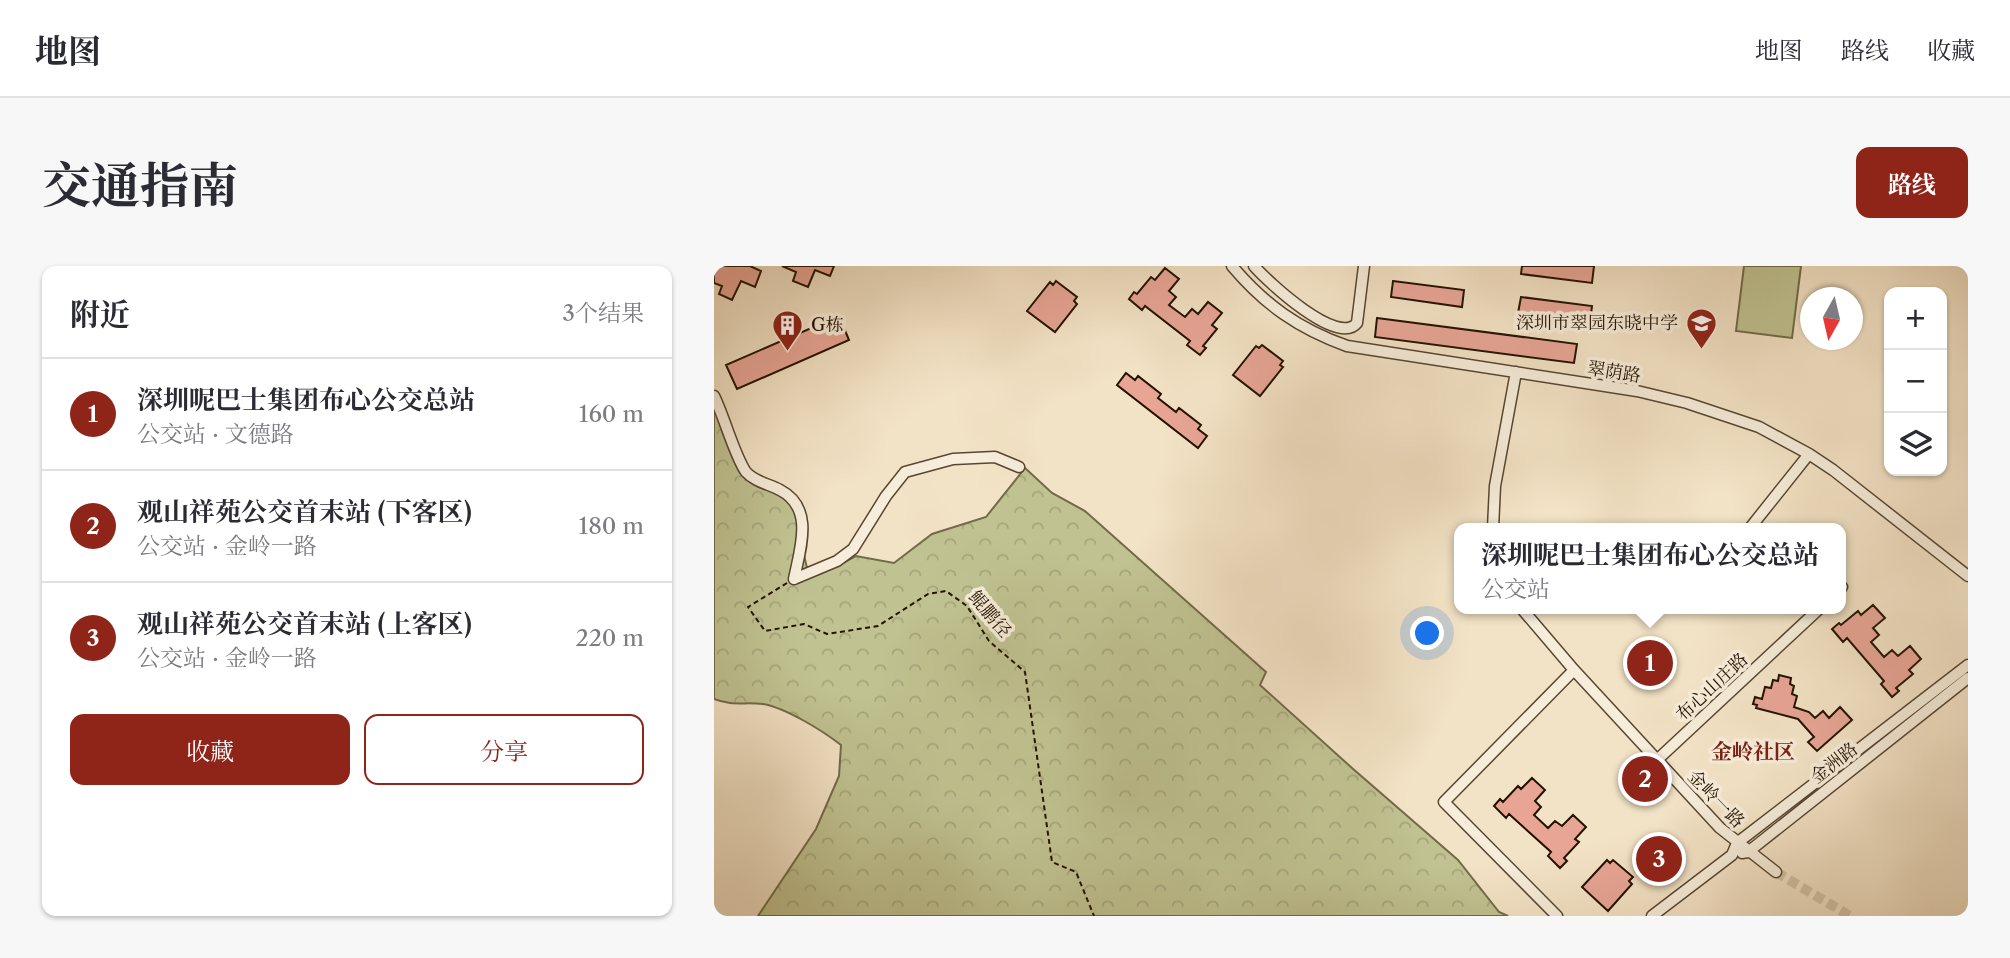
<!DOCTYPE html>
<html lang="zh">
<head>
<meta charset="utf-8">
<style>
  body { margin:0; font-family:"Libre Caslon Text","Noto Serif SC",serif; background:#f7f7f7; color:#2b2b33 }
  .controls { position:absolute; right:21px; top:21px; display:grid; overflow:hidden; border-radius:14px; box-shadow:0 2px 5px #0004 }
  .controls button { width:63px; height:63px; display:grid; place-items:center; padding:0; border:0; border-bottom:2px solid #e1e1e2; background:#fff; color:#2b2b33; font:35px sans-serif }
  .compass { position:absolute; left:1086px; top:21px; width:63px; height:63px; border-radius:50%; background:#fff; box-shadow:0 2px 5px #0004; rotate:188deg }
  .you { position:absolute; left:714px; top:368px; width:24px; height:24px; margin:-18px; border:5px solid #fff; border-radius:50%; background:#1a73e8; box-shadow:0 0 0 10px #1a73e833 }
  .badge { display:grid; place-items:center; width:46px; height:46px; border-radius:50%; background:#8f2418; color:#fff; font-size:23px; font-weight:700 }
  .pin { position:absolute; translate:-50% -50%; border:4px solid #fff; box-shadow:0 2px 7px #0006 }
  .popup { position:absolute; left:740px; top:257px; width:392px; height:91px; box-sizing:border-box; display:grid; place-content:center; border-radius:14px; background:#fff; filter:drop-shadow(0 2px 5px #0005); font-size:23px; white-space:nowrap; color:#7c7c81 }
  .popup b { font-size:26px; color:#2b2b33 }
  .popup::after { content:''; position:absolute; left:50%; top:100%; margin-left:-14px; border:14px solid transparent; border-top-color:#fff }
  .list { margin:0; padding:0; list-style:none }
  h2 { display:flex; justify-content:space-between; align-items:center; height:91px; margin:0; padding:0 28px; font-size:30px }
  h2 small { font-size:23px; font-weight:400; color:#7c7c81 }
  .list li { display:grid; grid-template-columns:46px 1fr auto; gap:21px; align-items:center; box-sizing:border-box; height:112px; padding:0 28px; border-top:2px solid #e1e1e2 }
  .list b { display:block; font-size:26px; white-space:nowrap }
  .list p { margin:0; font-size:23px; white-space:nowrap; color:#7c7c81 }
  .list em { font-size:23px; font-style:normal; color:#7c7c81 }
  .actions { display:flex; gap:14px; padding:21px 28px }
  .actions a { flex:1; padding:16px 0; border:2px solid #8f2418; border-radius:14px; text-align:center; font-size:24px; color:#8f2418 }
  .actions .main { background:#8f2418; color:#fff }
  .icon { flex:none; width:38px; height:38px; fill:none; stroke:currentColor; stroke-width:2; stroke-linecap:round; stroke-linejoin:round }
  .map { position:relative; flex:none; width:1254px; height:650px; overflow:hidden; border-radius:14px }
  header { display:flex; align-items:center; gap:42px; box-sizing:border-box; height:98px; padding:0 35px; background:#fff; border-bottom:2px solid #e1e1e2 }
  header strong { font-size:33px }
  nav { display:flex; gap:38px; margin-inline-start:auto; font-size:24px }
  .intro { display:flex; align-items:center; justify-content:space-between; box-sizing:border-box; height:168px; padding:0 42px }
  h1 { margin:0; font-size:49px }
  .button { padding:18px 32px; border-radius:14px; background:#8f2418; color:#fff; font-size:24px; font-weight:700 }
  main { display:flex; gap:42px; padding:0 42px }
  aside { flex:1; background:#fff; border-radius:14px; box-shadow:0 2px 5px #0004 }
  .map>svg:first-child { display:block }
  .green { fill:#c0c291; stroke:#726a48; stroke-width:2 }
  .forest { fill:url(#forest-crowns); stroke:#726a48; stroke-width:2 }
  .building { fill:#e8a596; stroke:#231200; stroke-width:2 }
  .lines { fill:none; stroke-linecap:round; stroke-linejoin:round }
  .minor-tunnel { stroke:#d4c4a8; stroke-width:10; stroke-dasharray:10 5; stroke-linecap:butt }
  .minor-casing { stroke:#574632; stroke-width:13 }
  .path { stroke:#231200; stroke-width:2; stroke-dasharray:5 3.5; stroke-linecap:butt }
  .minor { stroke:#f7edda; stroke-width:10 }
  .labels { text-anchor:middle; stroke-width:7; stroke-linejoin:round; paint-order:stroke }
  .poi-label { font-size:18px; fill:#231200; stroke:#f7edda; text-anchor:end }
  .street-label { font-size:18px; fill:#231200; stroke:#f7edda }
  .quarter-label { font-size:21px; font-weight:bold; fill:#7a1f14; stroke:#f7edda }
</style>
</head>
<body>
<header>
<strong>地图</strong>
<nav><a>地图</a><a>路线</a><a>收藏</a></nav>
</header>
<div class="intro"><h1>交通指南</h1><a class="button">路线</a></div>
<main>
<aside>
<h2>附近<small>3个结果</small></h2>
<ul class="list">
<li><span class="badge">1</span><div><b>深圳呢巴士集团布心公交总站</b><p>公交站 · 文德路</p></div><em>160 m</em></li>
<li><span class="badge">2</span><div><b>观山祥苑公交首末站 (下客区)</b><p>公交站 · 金岭一路</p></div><em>180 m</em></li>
<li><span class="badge">3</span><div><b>观山祥苑公交首末站 (上客区)</b><p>公交站 · 金岭一路</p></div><em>220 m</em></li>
</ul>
<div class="actions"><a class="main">收藏</a><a>分享</a></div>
</aside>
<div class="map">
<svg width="1254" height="650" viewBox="0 0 1254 650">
  <defs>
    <pattern id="forest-crowns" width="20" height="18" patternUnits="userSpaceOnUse" patternTransform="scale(1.75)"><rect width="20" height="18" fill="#c0c291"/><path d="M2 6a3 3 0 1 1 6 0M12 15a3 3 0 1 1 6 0" fill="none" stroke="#a5a67b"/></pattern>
  </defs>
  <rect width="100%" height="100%" fill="#f3e3c6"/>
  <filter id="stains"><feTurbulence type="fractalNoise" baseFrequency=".00286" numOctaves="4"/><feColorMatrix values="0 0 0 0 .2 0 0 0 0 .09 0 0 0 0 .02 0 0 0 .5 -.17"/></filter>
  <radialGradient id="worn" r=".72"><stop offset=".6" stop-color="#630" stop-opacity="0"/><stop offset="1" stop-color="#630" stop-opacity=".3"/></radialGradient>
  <path class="green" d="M1030 0H1087L1078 72 1022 65Z"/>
  <path class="forest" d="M0 139 29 201 62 223 92 253 90 289 93 302C111 308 126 299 142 290L180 297 218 268 272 251 311 202 338 227 371 245 552 406 546 419 638 502 744 594 785 646 794 650H44L102 563 125 510 127 479C109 465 72 442 49 438 32 436 17 440 0 433Z"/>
  <path class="building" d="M3 0H36L47 5 41 21 27 15 18 34 5 28 8 20 0 17V8Z
    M68 0H120L116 10 101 4 94 21 79 15 82 6Z
    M808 0H880L878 17 807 8Z
    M451 2 465 13 455 25 462 31 455 39 471 51 478 43 484 48 494 36 508 47 498 59 503 63 489 80 492 82 486 89 473 79 476 75 431 40 428 44 415 33 420 26 423 28 437 11 441 14Z
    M342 15 363 31 360 35 363 38 341 66 313 45 336 16 339 19Z
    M679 15 750 24 748 41 677 31Z
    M807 31 878 40 876 56 804 47Z
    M125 50 135 74 23 123 12 99Z
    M663 52 863 78 860 97 661 71Z
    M548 79 569 95 566 99 569 101 546 130 519 109 542 80 545 82Z
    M412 107 421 114 424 110 447 128 444 132 462 146 465 142 487 159 484 163 493 170 484 182 403 119Z
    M1159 339 1171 352 1159 362 1165 369 1157 376 1170 391 1178 384 1184 390 1196 380 1207 393 1195 404 1199 408 1182 422 1185 425 1178 431 1167 418 1170 415 1133 372 1129 376 1118 363 1125 357 1127 359 1144 345 1147 349Z
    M1065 409 1077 412 1076 418 1080 420 1078 428 1083 430 1080 441 1095 446 1101 452 1109 445 1115 452 1126 441 1138 454 1103 485 1094 476 1100 471 1084 453 1042 442 1043 439 1039 438 1041 431 1048 433 1051 421 1057 422 1059 414 1064 415Z
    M818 512 831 524 821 535 827 541 820 549 834 562 841 555 848 560 859 549 872 561 861 573 865 576 850 592 853 595 846 602 834 590 837 586 795 548 792 552 780 540 786 533 789 536 804 520 807 523Z
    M893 594 896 597 899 594 919 611 915 615 918 618 894 645 868 621Z"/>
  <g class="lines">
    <path class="minor-tunnel" d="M1062 606 1136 650"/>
    <defs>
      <path id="minor" d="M518 0C551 39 585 63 633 80L923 125 973 137 1045 161 1095 188 1119 204 1254 310
        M540 0C554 16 624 81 643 57L650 0
        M0 130C10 150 21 191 32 206 41 216 55 218 66 224 101 242 86 283 80 313
        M779 262 781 220 802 106
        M1036 262 1095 188
        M80 313 123 295 139 283 172 230 191 206 239 193 281 191 305 201
        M1127 322 1128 321
        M808 343 860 404 1006 562 1062 606
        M943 494 1105 343
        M1028 587 1034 586 1254 412
        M843 650 730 536 860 404
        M938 650 1018 589 1023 577 1254 399"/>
    </defs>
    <use href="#minor" class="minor-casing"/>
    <path class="path" d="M73 317 34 341 51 365 90 358 113 368 164 360 214 328 232 325 253 340 275 375 311 406 338 596 362 606 380 650"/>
    <use href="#minor" class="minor"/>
  </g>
  <defs>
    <symbol id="school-pin" viewBox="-11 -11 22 30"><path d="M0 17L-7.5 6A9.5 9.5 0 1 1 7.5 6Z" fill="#8f2418" stroke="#f7edda"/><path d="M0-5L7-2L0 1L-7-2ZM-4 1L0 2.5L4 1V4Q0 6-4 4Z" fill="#fff"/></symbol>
    <symbol id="building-pin" viewBox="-11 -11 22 30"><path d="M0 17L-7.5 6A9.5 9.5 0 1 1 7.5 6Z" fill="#8f2418" stroke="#f7edda"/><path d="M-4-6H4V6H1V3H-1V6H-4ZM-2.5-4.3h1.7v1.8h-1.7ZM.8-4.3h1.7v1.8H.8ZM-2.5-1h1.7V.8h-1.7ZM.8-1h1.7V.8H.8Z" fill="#fff"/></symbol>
  </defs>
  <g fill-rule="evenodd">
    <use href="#school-pin" x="970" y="40" width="35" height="47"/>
    <use href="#building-pin" x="56" y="42" width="35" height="47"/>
  </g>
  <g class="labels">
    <g class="poi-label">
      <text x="964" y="63">深圳市翠园东晓中学</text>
      <text x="97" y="65" text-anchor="start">G栋</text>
    </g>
    <g class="street-label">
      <text transform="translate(900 106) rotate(9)" y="6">翠荫路</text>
      <text transform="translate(276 348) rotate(50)" y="6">鲲鹏径</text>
      <text transform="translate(998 421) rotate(-43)" y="6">布心山庄路</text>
      <text transform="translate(1120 497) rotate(-38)" y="6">金洲路</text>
      <text transform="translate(1002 533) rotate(46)" y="6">金岭一路</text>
    </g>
    <g class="quarter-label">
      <text x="1039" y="493">金岭社区</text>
    </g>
  </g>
  <rect width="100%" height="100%" filter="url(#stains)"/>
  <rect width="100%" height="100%" fill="url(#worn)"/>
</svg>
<div class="controls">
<button>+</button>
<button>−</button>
<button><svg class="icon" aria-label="layers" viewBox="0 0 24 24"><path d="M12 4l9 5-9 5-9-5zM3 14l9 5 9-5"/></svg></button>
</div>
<svg class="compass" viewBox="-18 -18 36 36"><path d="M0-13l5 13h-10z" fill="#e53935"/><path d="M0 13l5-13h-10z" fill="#7c7c81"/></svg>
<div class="you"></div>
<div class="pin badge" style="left:936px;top:397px">1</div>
<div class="popup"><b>深圳呢巴士集团布心公交总站</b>公交站</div>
<div class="pin badge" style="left:931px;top:513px">2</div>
<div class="pin badge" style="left:945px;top:593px">3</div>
</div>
</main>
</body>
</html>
